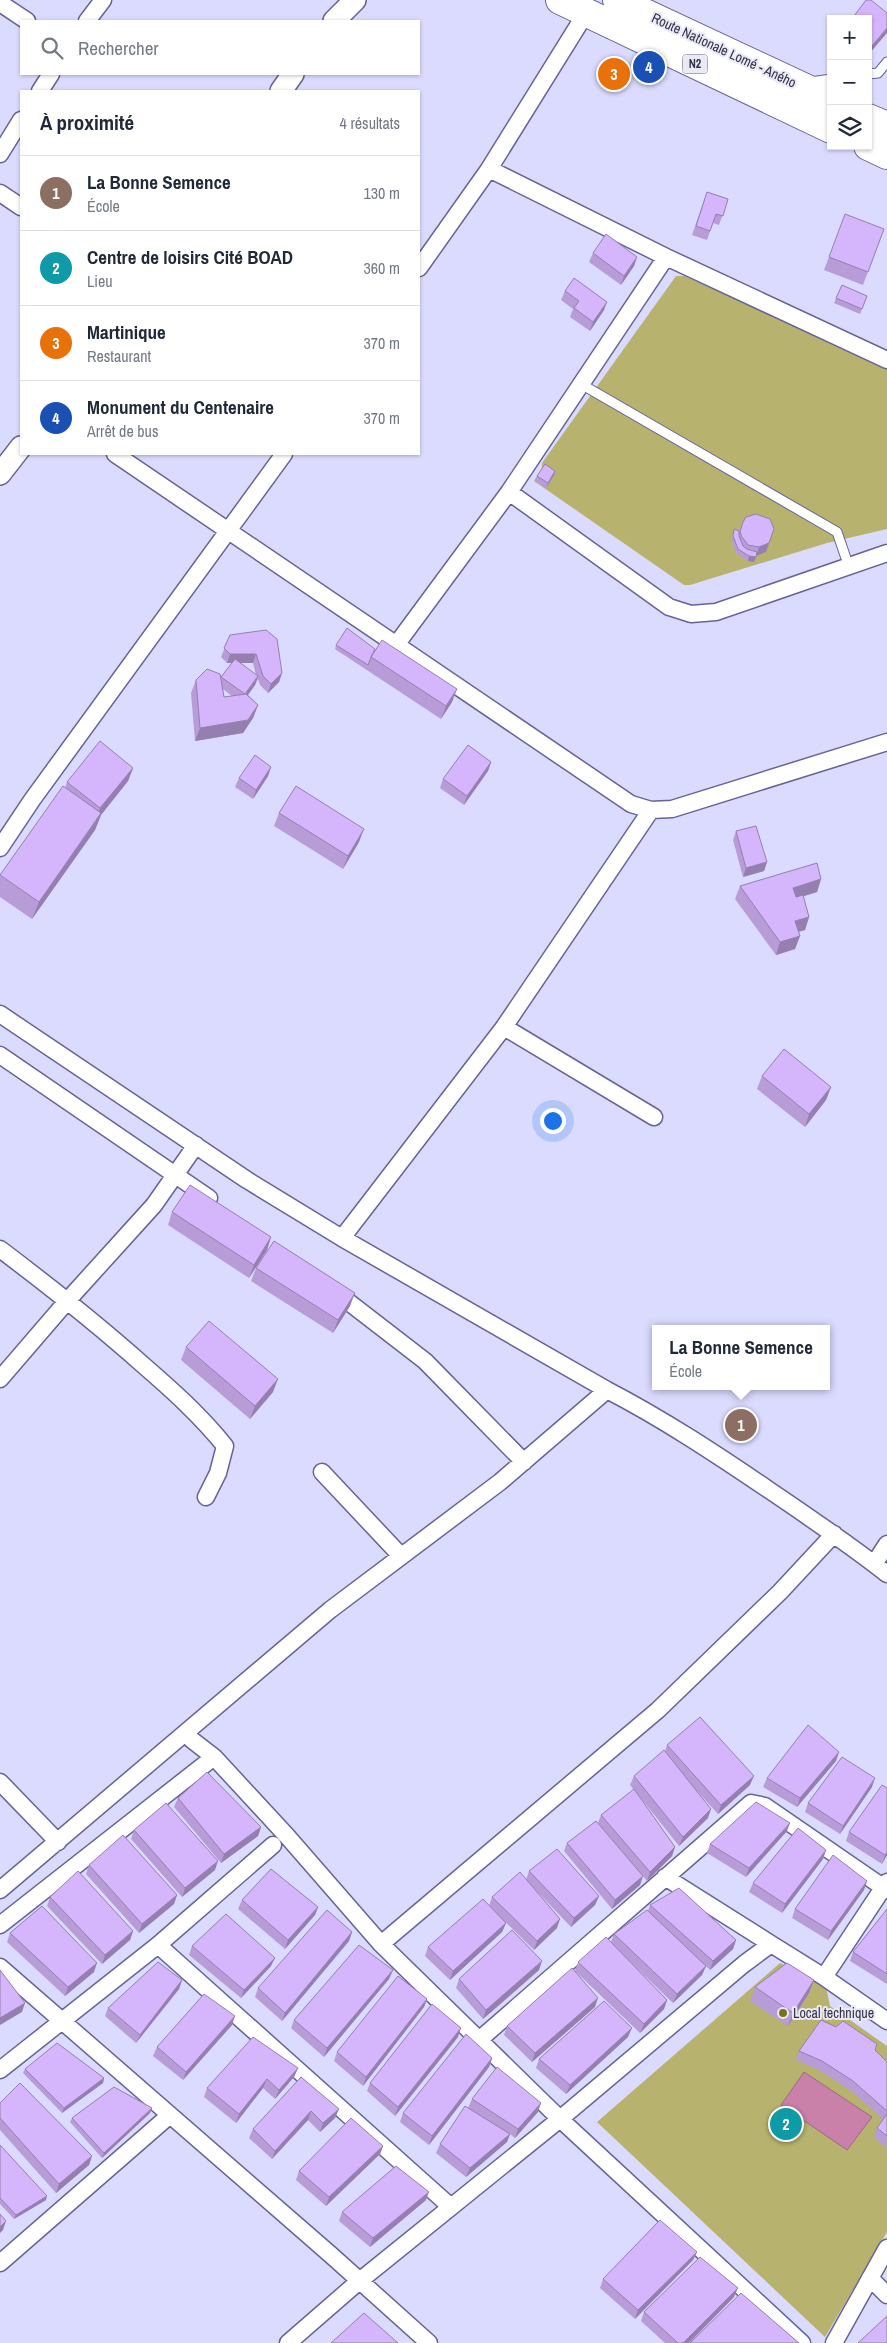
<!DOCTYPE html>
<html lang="fr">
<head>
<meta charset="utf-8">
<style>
  body { margin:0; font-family:"Archivo Narrow",sans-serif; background:#f6f6f7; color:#1f2937 }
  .controls { position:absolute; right:15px; top:15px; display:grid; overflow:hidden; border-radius:0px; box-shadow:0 1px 4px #0004 }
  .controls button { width:45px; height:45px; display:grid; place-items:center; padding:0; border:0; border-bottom:1px solid #e0e1e3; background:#fff; color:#1f2937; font:25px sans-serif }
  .you { position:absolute; left:552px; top:1120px; width:18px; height:18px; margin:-12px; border:4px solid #fff; border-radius:50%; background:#1a73e8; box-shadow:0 0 0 8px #1a73e833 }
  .badge { display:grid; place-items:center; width:32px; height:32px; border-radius:50%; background:#1a73e8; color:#fff; font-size:16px; font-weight:700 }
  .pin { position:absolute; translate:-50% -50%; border:2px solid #fff; box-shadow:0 1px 5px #0006 }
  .popup { position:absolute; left:652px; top:1325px; width:178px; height:65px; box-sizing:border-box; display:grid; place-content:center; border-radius:0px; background:#fff; filter:drop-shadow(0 1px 4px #0005); font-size:16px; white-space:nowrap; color:#747a83 }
  .popup b { font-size:19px; color:#1f2937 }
  .popup::after { content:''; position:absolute; left:50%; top:100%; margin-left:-10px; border:10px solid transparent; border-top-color:#fff }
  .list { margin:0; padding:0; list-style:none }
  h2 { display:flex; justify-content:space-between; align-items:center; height:65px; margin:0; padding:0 20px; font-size:21px }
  h2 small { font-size:16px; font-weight:400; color:#747a83 }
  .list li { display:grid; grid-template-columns:32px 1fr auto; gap:15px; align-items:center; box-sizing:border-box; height:75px; padding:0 20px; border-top:1px solid #e0e1e3 }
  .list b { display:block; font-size:19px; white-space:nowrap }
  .list p { margin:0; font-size:16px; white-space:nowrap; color:#747a83 }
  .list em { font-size:16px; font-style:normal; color:#747a83 }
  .icon { flex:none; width:28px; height:28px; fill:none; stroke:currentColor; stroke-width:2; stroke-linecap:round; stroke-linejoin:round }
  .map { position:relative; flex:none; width:887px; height:2343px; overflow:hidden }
  .search { position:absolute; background:#fff; box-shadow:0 1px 4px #0004; left:20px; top:20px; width:400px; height:55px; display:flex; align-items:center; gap:12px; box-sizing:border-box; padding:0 18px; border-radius:0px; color:#747a83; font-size:19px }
  .panel { position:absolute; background:#fff; box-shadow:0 1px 4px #0004; left:20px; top:90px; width:400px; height:365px; border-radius:0px }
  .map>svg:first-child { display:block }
  .green { fill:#b7b36e }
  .water { fill:#c981aa; stroke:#9c698d }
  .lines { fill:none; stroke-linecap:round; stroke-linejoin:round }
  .service-casing { stroke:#656398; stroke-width:11 }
  .minor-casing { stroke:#656398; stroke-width:19 }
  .tertiary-casing { stroke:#656398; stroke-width:24 }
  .trunk-casing { stroke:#656398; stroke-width:30 }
  .service { stroke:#fff; stroke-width:9 }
  .minor { stroke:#fff; stroke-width:16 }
  .tertiary { stroke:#fff; stroke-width:21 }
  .trunk { stroke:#fff; stroke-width:28 }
  .wall { fill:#b79cd8; fill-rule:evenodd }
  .shaded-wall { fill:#957fb0 }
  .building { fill:#d5b5fb; stroke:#957fb0 }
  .poi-dot { fill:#797315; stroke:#eaeaf7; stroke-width:2 }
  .labels { text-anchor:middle; stroke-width:4; stroke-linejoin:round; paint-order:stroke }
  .shield { fill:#eaeaf7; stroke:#69687d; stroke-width:1 }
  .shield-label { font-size:12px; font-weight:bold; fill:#323149 }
  .street-label { font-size:14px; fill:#323149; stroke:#eaeaf7 }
  .poi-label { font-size:14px; fill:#323149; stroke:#eaeaf7; text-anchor:start }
</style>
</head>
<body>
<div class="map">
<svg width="887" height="2343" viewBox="0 0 887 2343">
  <rect width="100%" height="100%" fill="#dadbff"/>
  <path class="green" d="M676 276H684L887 366V529L827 543 690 585H684L534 481 542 468V463Z
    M780 1963 825 1982 830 2006 887 2046V2232L825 2337 597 2122Z"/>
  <path class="water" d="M804 2072 872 2117 847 2150 781 2105Z"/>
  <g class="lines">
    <defs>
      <path id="service" d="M868 74 878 73 887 62
        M811 82 831 79
        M581 384 837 532 849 567"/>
      <path id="minor" d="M0 3 27 21
        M87 21 103 0
        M40 91 51 74
        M0 154 21 120
        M489 169 666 257 887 360
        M0 193 21 207
        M419 268 489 169 586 13
        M115 454 631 804 651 810 672 809 887 742
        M509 492 669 607 691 614 716 612 887 553
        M396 645 509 492 666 257
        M0 848 32 800 284 454
        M0 1014 247 1180 342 1238 607 1390C663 1419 716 1454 769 1490 809 1517 849 1544 887 1574
        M504 1027 654 1117
        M0 1055 209 1198
        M342 1238 504 1027 651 810
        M0 1249C49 1286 96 1323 142 1364 172 1390 200 1415 225 1446L218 1473 206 1497
        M333 1290 425 1361 524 1462
        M0 1379 68 1300 154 1205 196 1145
        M322 1472 401 1556
        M874 1564 887 1544
        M186 1732 192 1740 214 1757 287 1836 381 1944 560 2119 802 2343
        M0 1782 58 1842
        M665 1877 771 1944
        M0 1890 330 1610 500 1482 607 1390
        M0 1925 214 1757
        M381 1944 658 1710 780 1592 834 1534
        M158 1945 451 2207
        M0 1967 331 2255 429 2343
        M824 1977 887 1882
        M479 2040 751 1803 765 1806 887 1890
        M0 2070 158 1945 273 1845
        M0 2263 170 2115
        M870 2278 887 2295
        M288 2343 357 2283 560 2119 744 1964 771 1944 824 1977 887 2021
        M834 2343 887 2248"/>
      <path id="tertiary" d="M334 21 355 0
        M281 91 293 74
        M0 474 21 447"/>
      <path id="trunk" d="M560 0 831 129
        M617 0 831 100
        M868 118 887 126
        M868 146 887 155"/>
    </defs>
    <use href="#service" class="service-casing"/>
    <use href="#minor" class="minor-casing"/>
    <use href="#tertiary" class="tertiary-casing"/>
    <use href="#trunk" class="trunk-casing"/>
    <use href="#service" class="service"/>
    <use href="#minor" class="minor"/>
    <use href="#tertiary" class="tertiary"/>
    <use href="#trunk" class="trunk"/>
  </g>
  <path class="wall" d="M887 13 868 55V19H853L854 16Z
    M707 192 728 199 719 225 713 223 707 240 692 235Z
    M884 229 863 285 824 270 829 257Z
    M593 253 637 257 634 266 621 285 589 262Z
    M842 285 867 296 860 314 834 303Z
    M565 291 604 310 590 331 570 317 573 309 561 300Z
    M555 471 554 475 546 488 535 481 537 476Z
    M743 522 766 552 756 556 754 562 748 561 736 553 732 540 734 529 739 532Z
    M230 635 282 673 279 682 268 693 260 685 258 679 255 685 248 695 258 705 253 718 243 733 195 741 191 693 196 680 221 679 232 663H227L221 657ZM241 663H253L256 675ZM223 689 232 696 224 697Z
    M336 645 375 649 452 702 441 719 335 649Z
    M491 762 488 771 464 805 440 788 443 779Z
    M271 767 268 776 253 799 235 787 239 778Z
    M133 768 128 781 101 815 95 830 32 919 0 897V875L65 788 67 782Z
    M279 813 359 842 343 869 274 826Z
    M736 831 767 862 764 871 743 877 733 840Z
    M821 879 817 892 803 896 809 917 805 930 798 932 800 936 795 949 776 955 735 899 740 886Z
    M762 1076 831 1087 826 1100 805 1127 757 1089Z
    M172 1212 271 1237 267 1250 249 1278 168 1225Z
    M256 1268 350 1306 333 1333 251 1281Z
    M186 1347 273 1392 250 1419 181 1360Z
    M667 1745 750 1785 718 1814 697 1791 708 1818 679 1846 636 1792 675 1847 672 1856 647 1881 598 1823 601 1815 634 1790 630 1785 634 1776 665 1751Z
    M836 1761 797 1807 763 1787 767 1778Z
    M872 1787 840 1834 805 1812 808 1803Z
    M178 1798 261 1827 258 1836 221 1863 174 1807Z
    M134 1830 215 1870 182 1897 131 1839Z
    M787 1831 746 1877 707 1853 710 1844Z
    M849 1832 887 1855 882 1864 846 1841Z
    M567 1843 640 1885 612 1909 564 1851Z
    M826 1850 823 1859 782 1913 749 1892 753 1883Z
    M89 1865 177 1895 174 1904 139 1933 86 1874Z
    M529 1871 599 1896 595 1905 571 1927 527 1881 557 1928 534 1950 492 1909 506 1923 502 1932 450 1980 425 1956 428 1947 489 1906 492 1897 526 1880Z
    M864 1890 828 1940 792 1918 795 1909Z
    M50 1897 133 1931 130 1940 102 1964 47 1906Z
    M242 1900 318 1907 315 1915 285 1949 238 1909Z
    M650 1905 736 1940 733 1949 710 1970 703 1963 706 1966 702 1975 673 2003 617 1949 667 2000 664 2009 640 2033 576 1972 595 2007 532 2062 504 2035 507 2026 575 1971 578 1962 611 1942 614 1934 648 1911Z
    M887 1909V1984L850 1961 853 1952Z
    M352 1932 349 1941 282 2021 255 1997 258 1988Z
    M10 1933 94 1972 65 1996 7 1942Z
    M192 1946 271 1966 241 1998 189 1955Z
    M393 1970 389 1979 324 2057 291 2028 294 2020Z
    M539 1970 483 2019 456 1988 459 1979Z
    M182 1980 179 1989 136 2043 105 2016 108 2008Z
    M755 1987 809 1993 788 2026 750 2001Z
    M427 1999 424 2007 363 2086 334 2061 337 2052Z
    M232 2025 183 2080 153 2056 157 2047Z
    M458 2037 395 2116 367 2091 370 2083Z
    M628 2037 566 2094 536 2068 539 2059Z
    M875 2050 887 2062V2148L874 2137 877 2128 883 2119 850 2090 819 2070 796 2060 799 2051Z
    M492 2058 489 2067 429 2145 400 2122 403 2113Z
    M298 2068 294 2077 275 2099 263 2088 236 2123 204 2097 207 2088Z
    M25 2069 104 2078 103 2083 62 2113 23 2073Z
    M301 2077 339 2109 335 2118 320 2132 308 2120 272 2159 249 2138 253 2129Z
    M472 2099 538 2112 515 2138 510 2134 507 2142 466 2177 436 2153 440 2144 468 2108Z
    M0 2103 92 2156 89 2165 56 2193 0 2130Z
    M150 2113 102 2158 70 2122 72 2118Z
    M0 2145 46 2200 14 2219 0 2204Z
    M383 2146 380 2154 326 2206 296 2180 299 2171Z
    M426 2200 370 2247 339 2221 342 2212Z
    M697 2252 693 2260 635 2319 600 2288 603 2279Z
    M734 2297 689 2343H665L641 2321 644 2312Z"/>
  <path class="shaded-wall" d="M887 28V33L868 55 871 47Z
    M637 257 634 266 621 285 624 276Z
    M607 302 604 310 590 331 593 322Z
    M555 471 554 475 546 488 548 483Z
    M774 529 766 552 756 556 759 547Z
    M749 556 756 557 754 562 748 561Z
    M230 654H256L253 663H227Z
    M282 673 279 682 268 693 271 684Z
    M258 676 255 685 242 703 245 694Z
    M457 689 452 702 441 719 446 706Z
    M258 705 253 718 243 733 195 741 200 728Z
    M491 762 488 771 464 805 467 796Z
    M271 767 268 776 253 799 256 790Z
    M133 768 128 781 101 815 95 830 32 919 39 902 96 821 100 808Z
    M364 829 359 842 343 869 348 856Z
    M767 862 764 871 743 877 746 868Z
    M821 879 817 892 789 901 793 888Z
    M809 917 805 930 790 934 795 921Z
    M800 936 795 949 776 955 780 942Z
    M831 1087 826 1100 805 1127 809 1114Z
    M271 1237 267 1250 249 1278 254 1265Z
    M355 1293 350 1306 333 1333 338 1320Z
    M278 1379 273 1392 250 1419 255 1406Z
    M839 1752 836 1761 797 1807 800 1798Z
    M754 1776 750 1785 718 1814 721 1805Z
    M875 1778 872 1787 840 1834 843 1826Z
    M711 1809 708 1818 679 1846 683 1837Z
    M790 1823 787 1831 746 1877 749 1868Z
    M261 1827 258 1836 221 1863 224 1854Z
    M675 1847 672 1856 647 1881 650 1872Z
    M826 1850 823 1859 782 1913 785 1904Z
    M887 1852V1855L882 1864 885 1855Z
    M218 1861 215 1870 182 1897 185 1888Z
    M643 1876 640 1885 612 1909 615 1900Z
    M867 1881 864 1890 828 1940 831 1931Z
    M177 1895 174 1904 139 1933 142 1924Z
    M599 1896 595 1905 571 1927 574 1918Z
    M318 1907 315 1915 285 1949 288 1940Z
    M560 1919 557 1928 534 1950 537 1941Z
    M506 1923 502 1932 450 1980 453 1971Z
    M133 1931 130 1940 102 1964 105 1955Z
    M352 1932 349 1941 282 2021 285 2013Z
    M736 1940 733 1949 710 1970 713 1961Z
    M275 1958 271 1966 241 1998 244 1990Z
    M542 1961 539 1970 483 2019 486 2010Z
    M97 1963 94 1972 65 1996 68 1987Z
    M706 1966 702 1975 673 2003 677 1994Z
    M393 1970 389 1979 324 2057 327 2048Z
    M182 1980 179 1989 136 2043 140 2035Z
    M814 1980 809 1993 788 2026 793 2013Z
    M598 1998 595 2007 532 2062 535 2053Z
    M427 1999 424 2007 363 2086 366 2077Z
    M667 2000 664 2009 640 2033 644 2024Z
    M25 2003 22 2012 0 2025V2018Z
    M235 2016 232 2025 183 2080 186 2072Z
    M461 2028 458 2037 395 2116 398 2107Z
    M632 2028 628 2037 566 2094 570 2085Z
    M492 2058 489 2067 429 2145 432 2136Z
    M298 2068 294 2077 275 2099 279 2090Z
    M104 2078 103 2083 62 2113 64 2108Z
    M267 2079 263 2088 236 2123 239 2114Z
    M541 2103 538 2112 515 2138 518 2129Z
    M152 2108 150 2113 102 2158 104 2153Z
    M339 2109 335 2118 320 2132 323 2123Z
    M311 2111 308 2120 272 2159 275 2151Z
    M510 2134 507 2142 466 2177 470 2168Z
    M383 2146 380 2154 326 2206 329 2197Z
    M92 2156 89 2165 56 2193 59 2184Z
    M429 2192 426 2200 370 2247 373 2238Z
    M47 2196 46 2200 14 2219 16 2215Z
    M6 2221 3 2230 0 2233V2227Z
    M697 2252 693 2260 635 2319 638 2310Z
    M738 2288 734 2297 689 2343H683Z"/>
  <path class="building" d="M866 0H871L887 13V28L871 47 868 44V19H857L854 16Z
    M707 192 728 199 723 216 716 214 710 231 696 226Z
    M845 214 884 229 868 272 829 257Z
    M606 234 637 257 624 276 593 253Z
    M574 278 607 302 593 322 574 308 579 301 565 291Z
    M842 285 867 296 862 309 836 298Z
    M545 464 555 471 548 483 537 476Z
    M756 514 770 519 774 529 769 543 759 547 748 545 742 537 740 532 743 522 746 517Z
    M734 529 739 531V536L743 546 747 549 757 552 756 557 749 556 738 549 733 536Z
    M347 628 375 649 371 657 368 665 336 645Z
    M266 630 277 639 282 673 271 684 263 676 256 654H230L224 648 230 635Z
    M382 640 457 689 446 706 371 657Z
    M235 659 258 676 245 694 221 677Z
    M207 669 220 674 224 697 246 694 258 705 248 720 200 728 196 680Z
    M100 741 133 768 100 808 67 782Z
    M468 745 491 762 467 796 443 779Z
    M255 755 271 767 256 790 239 778Z
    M63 786 101 813 39 902 0 875Z
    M296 786 364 829 348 856 279 813Z
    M756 826 767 862 746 868 736 831Z
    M817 863 821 879 793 888 796 897 803 895 809 917 795 921 800 936 780 942 740 886Z
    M784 1049 831 1087 809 1114 762 1076Z
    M190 1185 271 1237 254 1265 172 1212Z
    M274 1241 355 1293 338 1320 256 1268Z
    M209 1321 278 1379 255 1406 186 1347Z
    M700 1717 754 1776 721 1805 667 1745Z
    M808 1725 839 1752 800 1798 767 1778Z
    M664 1750 711 1809 683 1837 634 1776Z
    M842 1757 875 1778 843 1826 808 1803Z
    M207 1772 261 1827 224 1854 178 1798Z
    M882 1785 887 1788V1852L885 1855 849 1832Z
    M634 1789 675 1847 650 1872 601 1815Z
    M756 1802 790 1823 749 1868 710 1844Z
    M166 1803 218 1861 185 1888 134 1830Z
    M596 1821 643 1876 615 1900 567 1843Z
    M798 1828 826 1850 785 1904 753 1883Z
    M123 1835 177 1895 142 1924 89 1865Z
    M557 1849 599 1896 574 1918 529 1871Z
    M833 1855 867 1881 831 1931 795 1909Z
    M271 1869 318 1907 288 1940 242 1900Z
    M78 1871 133 1931 105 1955 50 1897Z
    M520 1872 560 1919 537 1941 492 1897Z
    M679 1888 736 1940 713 1961 650 1905Z
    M483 1899 506 1923 453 1971 428 1947Z
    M42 1906 97 1963 68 1987 10 1933Z
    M887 1909V1974L853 1952Z
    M327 1910 352 1932 285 2013 258 1988Z
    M647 1910 706 1966 677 1994 614 1934Z
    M226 1914 275 1958 244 1990 192 1946Z
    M512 1930 542 1961 486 2010 459 1979Z
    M606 1937 667 2000 644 2024 578 1962Z
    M359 1945 393 1970 327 2048 294 2020Z
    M158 1962 182 1980 140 2035 108 2008Z
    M787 1963 814 1980 793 2013 755 1987Z
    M572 1968 598 1998 535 2053 507 2026Z
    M0 1970 25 2003 0 2018Z
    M398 1976 427 1999 366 2077 337 2052Z
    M204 1994 235 2016 186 2072 157 2047Z
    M604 2001 632 2028 570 2085 539 2059Z
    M432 2004 461 2028 398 2107 370 2083Z
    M821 2020 836 2027 843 2021 877 2044 875 2050 887 2062V2111L853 2081 822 2061 799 2051Z
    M466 2034 492 2058 432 2136 403 2113Z
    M253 2037 298 2068 279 2090 267 2079 239 2114 207 2088Z
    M57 2043 104 2078 64 2108 25 2069Z
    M497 2067 541 2103 518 2129 472 2099Z
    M301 2077 339 2109 323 2123 311 2111 275 2151 253 2129Z
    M20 2083 92 2156 59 2184 0 2118V2103Z
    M114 2087 152 2108 104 2153 72 2118Z
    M465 2106 510 2134 470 2168 440 2144Z
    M887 2114V2136L877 2128Z
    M351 2118 383 2146 329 2197 299 2171Z
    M0 2145 47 2196 16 2215 0 2198Z
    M396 2166 429 2192 373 2238 342 2212Z
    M0 2214 6 2221 0 2227Z
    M660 2220 697 2252 638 2310 603 2279Z
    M700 2257 738 2288 683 2343H678L644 2312Z
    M741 2293 799 2343H690Z
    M364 2313 398 2343H331Z
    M887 2316V2343H858Z"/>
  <circle class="poi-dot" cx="783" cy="2013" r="5"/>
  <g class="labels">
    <rect class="shield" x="682.5" y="54.5" width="25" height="19" rx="4"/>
    <g class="shield-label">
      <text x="695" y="68">N2</text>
    </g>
    <g class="street-label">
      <text transform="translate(724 50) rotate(25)" y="5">Route Nationale Lomé - Aného</text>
    </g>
    <g class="poi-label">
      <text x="793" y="2018">Local technique</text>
    </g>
  </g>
</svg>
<div class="controls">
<button>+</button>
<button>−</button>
<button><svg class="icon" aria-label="layers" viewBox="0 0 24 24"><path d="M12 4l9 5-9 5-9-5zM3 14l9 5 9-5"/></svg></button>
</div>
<div class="you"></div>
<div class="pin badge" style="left:741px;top:1425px;background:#8d6e63">1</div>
<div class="popup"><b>La Bonne Semence</b>École</div>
<div class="pin badge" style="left:786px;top:2124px;background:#0f9aa8">2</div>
<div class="pin badge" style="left:614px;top:74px;background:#e8710a">3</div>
<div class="pin badge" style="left:649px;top:67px;background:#1a4fb4">4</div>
<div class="search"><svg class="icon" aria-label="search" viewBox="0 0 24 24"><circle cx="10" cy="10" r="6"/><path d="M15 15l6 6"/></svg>Rechercher</div>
<section class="panel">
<h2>À proximité<small>4 résultats</small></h2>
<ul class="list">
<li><span class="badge" style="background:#8d6e63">1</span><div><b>La Bonne Semence</b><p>École</p></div><em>130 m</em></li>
<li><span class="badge" style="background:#0f9aa8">2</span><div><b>Centre de loisirs Cité BOAD</b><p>Lieu</p></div><em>360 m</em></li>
<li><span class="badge" style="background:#e8710a">3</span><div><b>Martinique</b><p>Restaurant</p></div><em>370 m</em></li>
<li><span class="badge" style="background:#1a4fb4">4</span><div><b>Monument du Centenaire</b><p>Arrêt de bus</p></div><em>370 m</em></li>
</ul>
</section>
</div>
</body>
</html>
